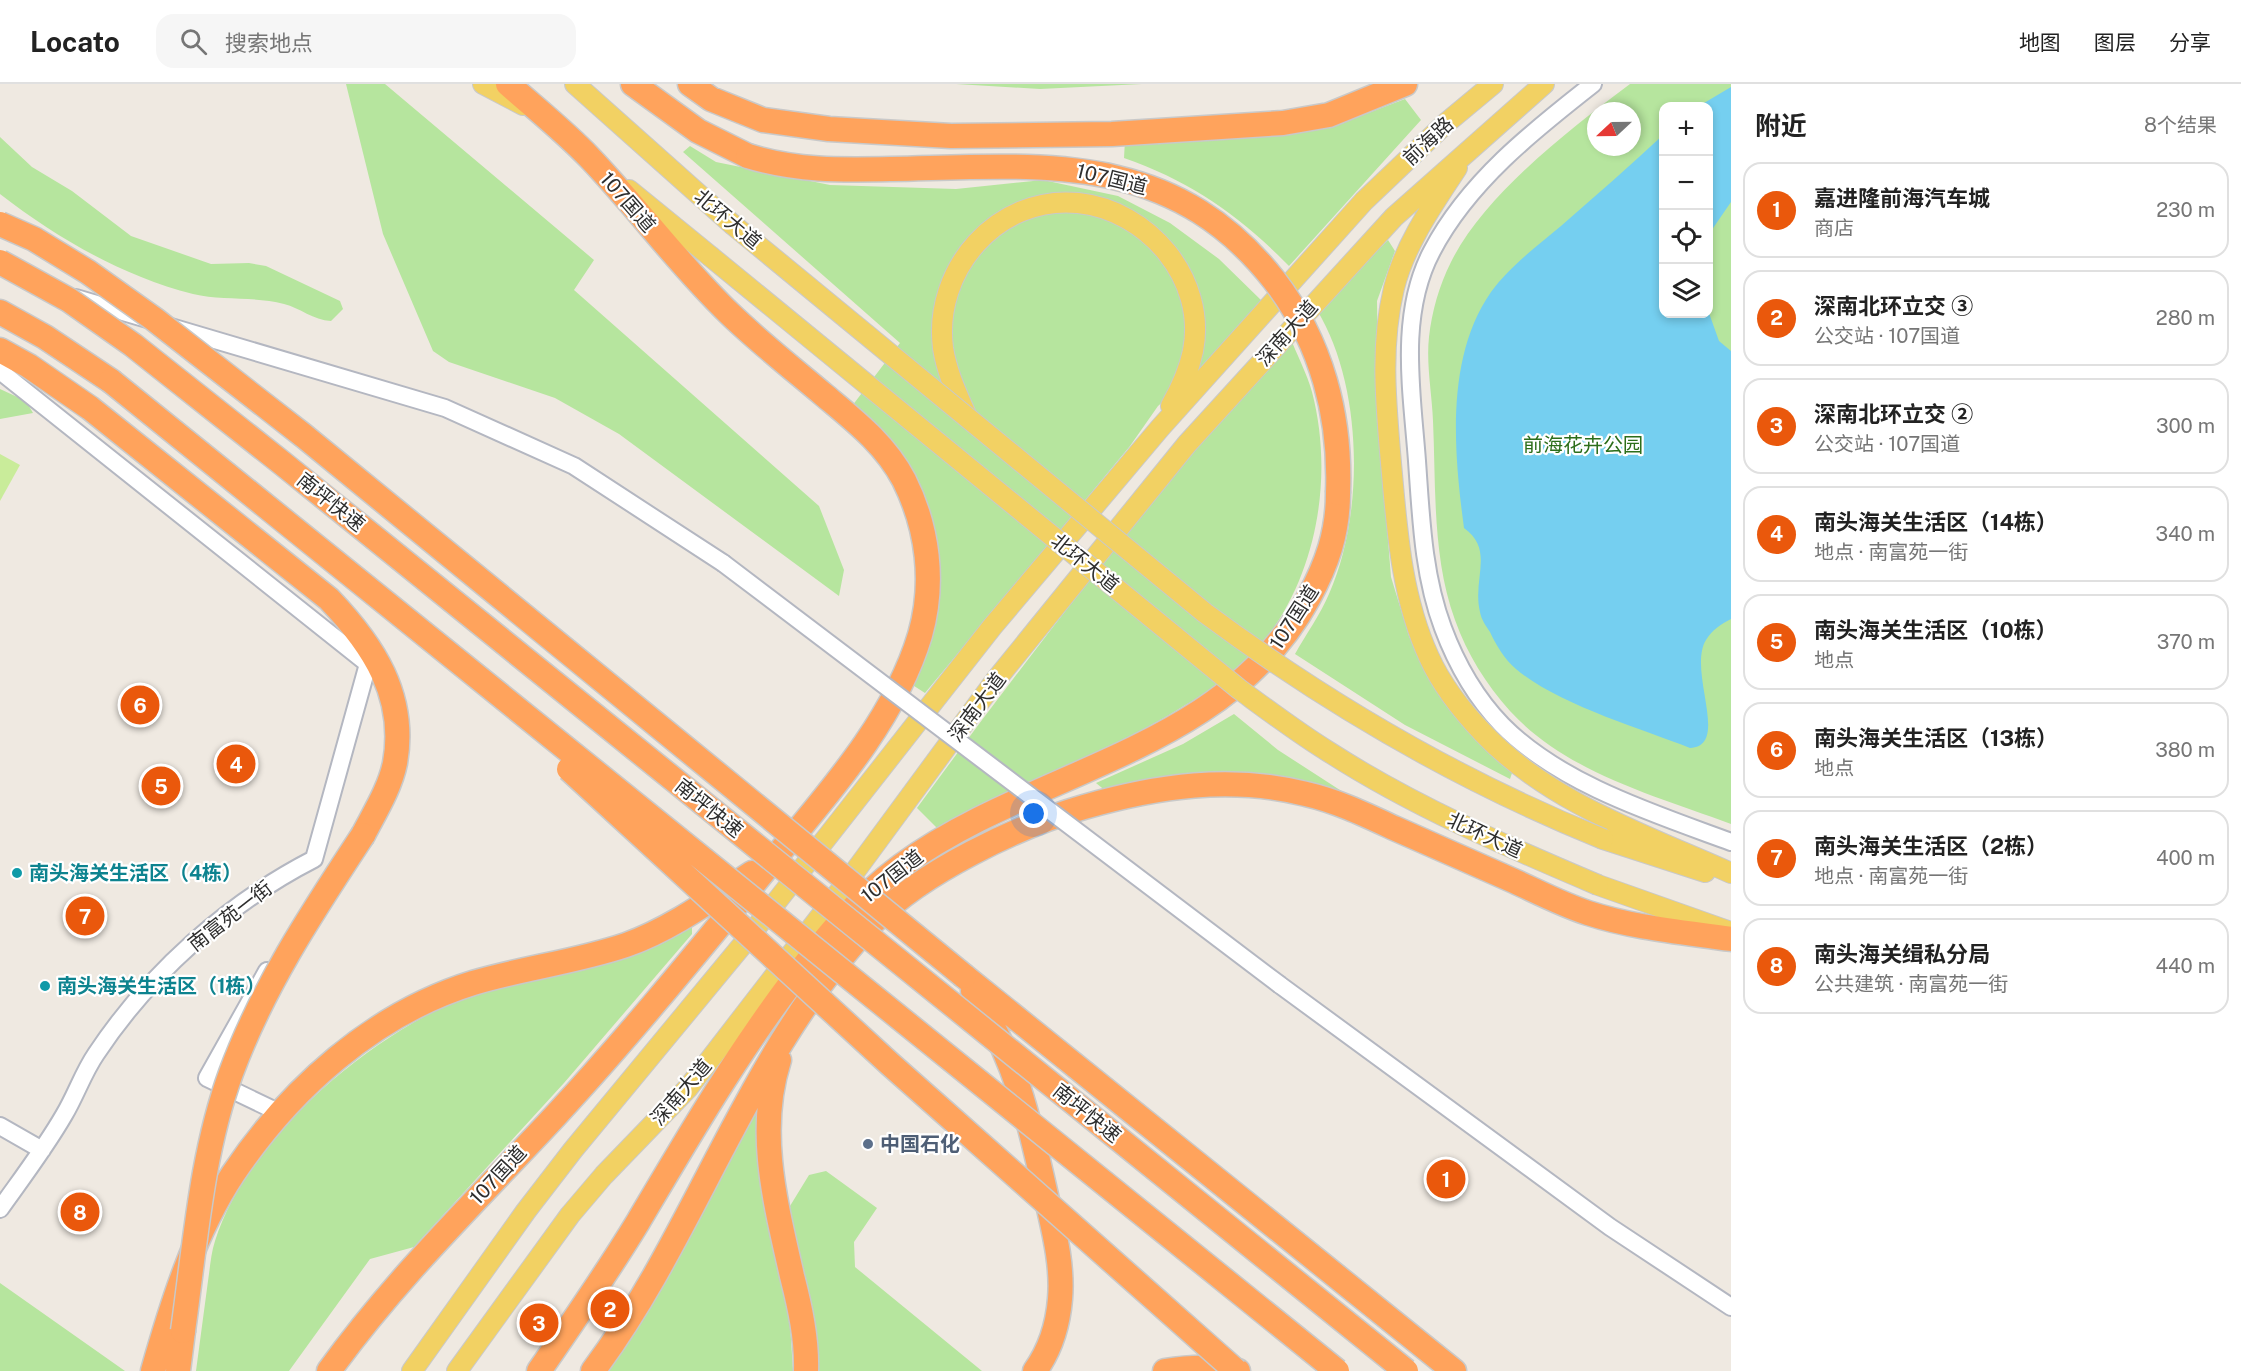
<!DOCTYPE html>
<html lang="zh">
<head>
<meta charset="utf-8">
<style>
  body { margin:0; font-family:"Public Sans","Noto Sans SC",sans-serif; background:#f6f6f6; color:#222 }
  .controls { position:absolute; right:18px; top:18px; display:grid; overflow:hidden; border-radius:12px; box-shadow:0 3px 9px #0003 }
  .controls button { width:54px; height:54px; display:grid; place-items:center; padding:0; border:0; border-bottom:2px solid #e0e0e0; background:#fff; color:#222; font:30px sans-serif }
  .compass { position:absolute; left:1587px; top:18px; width:54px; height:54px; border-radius:50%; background:#fff; box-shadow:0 3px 9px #0003; rotate:248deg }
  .you { position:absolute; left:1034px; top:730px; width:21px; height:21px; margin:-15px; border:4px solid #fff; border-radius:50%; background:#1a73e8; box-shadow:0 0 0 9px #1a73e833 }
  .badge { display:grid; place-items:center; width:39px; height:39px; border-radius:50%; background:#ea580c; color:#fff; font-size:20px; font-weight:700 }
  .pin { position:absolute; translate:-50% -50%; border:3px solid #fff; box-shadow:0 2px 6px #0006 }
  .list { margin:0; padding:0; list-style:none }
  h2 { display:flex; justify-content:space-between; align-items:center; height:78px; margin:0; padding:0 24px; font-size:26px }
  h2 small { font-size:20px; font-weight:400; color:#767676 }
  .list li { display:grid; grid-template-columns:39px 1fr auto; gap:18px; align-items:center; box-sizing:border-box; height:96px; margin:0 12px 12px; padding:0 12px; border:2px solid #e0e0e0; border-radius:18px }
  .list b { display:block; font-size:22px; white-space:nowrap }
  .list p { margin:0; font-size:20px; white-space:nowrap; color:#767676 }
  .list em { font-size:20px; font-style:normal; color:#767676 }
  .icon { flex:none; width:33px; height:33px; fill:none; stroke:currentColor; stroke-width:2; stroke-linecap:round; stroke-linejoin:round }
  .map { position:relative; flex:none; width:1731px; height:1287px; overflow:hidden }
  header { display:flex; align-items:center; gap:36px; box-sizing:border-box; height:84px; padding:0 30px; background:#fff; border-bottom:2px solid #e0e0e0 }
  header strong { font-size:28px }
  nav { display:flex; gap:33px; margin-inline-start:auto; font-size:21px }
  .search { width:420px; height:54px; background:#f6f6f6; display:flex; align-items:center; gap:15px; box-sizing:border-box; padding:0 21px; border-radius:18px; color:#767676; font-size:22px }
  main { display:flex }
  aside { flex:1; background:#fff }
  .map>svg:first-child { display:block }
  .green { fill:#b6e59e; fill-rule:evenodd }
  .pitch { fill:#c9ec9a }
  .water { fill:#75cff0 }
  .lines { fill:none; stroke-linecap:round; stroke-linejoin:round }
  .minor-casing { stroke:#b4b7c1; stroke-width:20 }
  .major-casing { stroke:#c9c9c9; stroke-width:22 }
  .highway-casing { stroke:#c9c9c9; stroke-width:27 }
  .minor { stroke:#fff; stroke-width:16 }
  .major { stroke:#f2d163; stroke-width:20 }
  .highway { stroke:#ffa35c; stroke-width:24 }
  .minor-bridge-casing { stroke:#b4b7c1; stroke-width:20; stroke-linecap:butt }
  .major-bridge-casing { stroke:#c9c9c9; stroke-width:22; stroke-linecap:butt }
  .highway-bridge-casing { stroke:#c9c9c9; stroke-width:27; stroke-linecap:butt }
  .minor-bridge { stroke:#fff; stroke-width:16 }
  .major-bridge { stroke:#f2d163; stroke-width:20 }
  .highway-bridge { stroke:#ffa35c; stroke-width:24 }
  .culture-dot { fill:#0f9aa8; stroke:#fff; stroke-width:2 }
  .service-dot { fill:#5c6f8a; stroke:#fff; stroke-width:2 }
  .labels { text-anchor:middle; stroke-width:4.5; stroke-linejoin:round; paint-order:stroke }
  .street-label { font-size:20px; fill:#2e2e2e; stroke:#fff }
  .park-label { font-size:20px; fill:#2c6e1b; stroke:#fff }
  .culture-label { font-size:20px; font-weight:bold; fill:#0d838f; stroke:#fff; text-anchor:start }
  .service-label { font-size:20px; font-weight:bold; fill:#4e5e75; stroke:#fff; text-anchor:start }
</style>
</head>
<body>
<header>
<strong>Locato</strong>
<div class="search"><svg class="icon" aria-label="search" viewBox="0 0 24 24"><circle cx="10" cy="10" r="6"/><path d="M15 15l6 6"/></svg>搜索地点</div>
<nav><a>地图</a><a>图层</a><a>分享</a></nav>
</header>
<main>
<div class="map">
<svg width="1731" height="1287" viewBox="0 0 1731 1287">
  <rect width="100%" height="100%" fill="#efe9e1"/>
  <path class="green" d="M346 0H385L594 176 574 206 819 422 844 486 839 512 619 350 555 314 449 278 433 267 383 150Z
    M956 0H1142L1040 5Z
    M1630 0H1731V740C1656 712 1567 689 1510 627 1486 600 1467 570 1455 536 1432 473 1436 402 1433 337 1432 310 1426 280 1429 253 1432 227 1439 202 1451 178 1484 111 1570 45 1630 0ZM1664 22H1708V230H1664ZM1596 27H1632V63H1596Z
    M1405 15 1421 36 1289 182C1239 131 1192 98 1124 74L1125 56 1305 43 1347 37Z
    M0 53 32 83 72 107 131 152 211 180 249 179 266 182 340 217 343 225 331 237C313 236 300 224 284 220 255 212 222 217 193 210 122 192 57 154 0 110Z
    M690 62 716 78 830 101 956 105 1043 96 1118 112 1170 139 1219 175 1263 218 1209 276 1158 322 1130 362 925 609 911 600 928 567 939 519 940 473 929 427 852 322 900 259 683 68Z
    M1388 156 1395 167 1377 217 1379 345 1391 493 1409 552 1426 590 1469 647 1512 689 1510 695 1405 641 1295 570C1306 550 1320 531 1329 510 1365 429 1363 302 1317 226Z
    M1290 253C1297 271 1307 290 1312 308 1337 404 1312 516 1239 585 1223 600 1201 612 1182 623 1105 671 1018 703 938 745L917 724C1035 562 1159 405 1290 253Z
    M0 305 26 317 33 329 0 335Z
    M1234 630 1278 666 1343 708 1291 694 1228 689 1107 708 1096 699 1183 660Z
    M687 843 692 844V850L564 999 414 1163 370 1175 289 1287H196C200 1257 204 1227 208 1197 210 1184 211 1169 215 1157 247 1057 357 963 449 920Z
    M762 1010 783 1204 790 1239 793 1287H606Z
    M826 1087 877 1124 854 1158 855 1183 982 1287H818L790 1122 809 1091Z
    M0 1199 125 1287H0Z"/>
  <path class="pitch" d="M0 370 20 381 0 417Z"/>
  <path class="water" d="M1731 3V118L1709 150 1708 22H1699Z
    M1663 51 1664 230 1709 229 1719 257 1731 267V535C1721 540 1712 546 1706 556 1687 587 1731 662 1690 664 1639 644 1557 620 1516 585 1505 576 1496 561 1490 548 1486 542 1481 535 1480 528 1472 495 1495 466 1464 444 1454 369 1445 274 1491 208 1509 183 1537 162 1561 142 1595 112 1630 82 1663 51Z"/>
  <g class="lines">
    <defs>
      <path id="minor" d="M1593 0C1533 47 1468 98 1432 167 1398 231 1412 308 1417 377 1421 433 1423 491 1443 544 1456 579 1476 614 1502 641 1560 700 1655 730 1731 758
        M76 214 147 235
        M171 243 445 324 574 382 723 479
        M0 287 368 580 314 775C228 819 149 890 96 970 83 989 76 1011 64 1031 45 1064 22 1094 0 1125
        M267 887 207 994 280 1029
        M1280 901 1610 1143 1731 1223
        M0 1042 42 1066"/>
      <path id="major" d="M483 0 523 21
        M575 0 732 140
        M1457 84C1433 121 1405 160 1394 204 1380 262 1386 320 1391 379 1397 445 1401 512 1429 573 1442 602 1463 628 1484 650 1550 719 1646 751 1731 789
        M629 106 710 172
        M967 333C957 310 947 289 943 264 933 186 997 111 1078 119 1148 126 1207 195 1193 267 1189 286 1180 306 1171 322
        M1603 755 1705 788
        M1598 801 1728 847
        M412 1287 526 1127 573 1066 744 859 992 543 1160 344 1364 117 1445 40 1493 0
        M457 1287 570 1131 604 1091 688 1004 853 790 995 597 1187 360 1394 133 1544 0"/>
      <path id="highway" d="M633 0 698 47 748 72
        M690 0 711 15 763 36 829 45 951 52 1112 50 1283 39 1329 31 1405 0
        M0 228 45 253 111 297
        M0 266 29 282 90 324 329 515C373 561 407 612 395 679 390 704 375 728 363 751
        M964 892 1454 1287
        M973 907C1017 978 1029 1035 1047 1116 1054 1147 1063 1182 1060 1215 1058 1240 1050 1266 1035 1287
        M779 976C756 1048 776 1121 792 1192 800 1223 807 1255 806 1287
        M153 1287C172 1220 194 1149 233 1090 290 1005 373 930 473 899 523 884 576 878 626 861 671 845 712 815 752 789
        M178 1287 183 1247
        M329 1287C396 1194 479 1114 557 1030 631 950 700 865 769 781 826 712 894 638 920 551 935 499 928 444 904 396 885 360 855 337 824 311 792 284 759 258 729 229 678 180 637 123 589 73 564 47 535 24 508 0
        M539 1287C573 1238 607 1189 638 1138 686 1057 732 978 788 903 822 858 855 816 901 782 1033 685 1224 669 1308 515 1327 480 1338 449 1338 409
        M593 1287C699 1145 749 965 874 837 922 788 1018 742 1084 723 1157 702 1231 691 1306 710 1337 717 1366 731 1394 744 1434 762 1474 779 1514 797 1538 808 1563 821 1588 829 1634 844 1683 848 1731 855
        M1165 1287C1189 1283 1213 1282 1238 1287"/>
    </defs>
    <use href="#minor" class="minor-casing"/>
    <use href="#major" class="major-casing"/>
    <use href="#highway" class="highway-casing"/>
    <use href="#minor" class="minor"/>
    <use href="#major" class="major"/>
    <use href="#highway" class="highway"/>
    <defs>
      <path id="minor-bridge" d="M723 479 1280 901"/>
      <path id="major-bridge" d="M732 140 1205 529C1329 621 1460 697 1603 755
        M710 172 1239 605C1269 627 1298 649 1329 668 1413 722 1506 762 1598 801"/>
      <path id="highway-bridge" d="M748 72C796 87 841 86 891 85 1040 82 1171 65 1274 196 1322 258 1341 333 1338 409
        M0 140 34 155 88 188 154 235 304 352 964 892
        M0 178 69 216 133 261 282 379 1406 1287
        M111 297 1337 1287
        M569 685 890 980 1236 1287
        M183 1247C195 1162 201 1071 231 989 263 902 313 827 363 751"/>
    </defs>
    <use href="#minor-bridge" class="minor-bridge-casing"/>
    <use href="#major-bridge" class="major-bridge-casing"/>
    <use href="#highway-bridge" class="highway-bridge-casing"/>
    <use href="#minor-bridge" class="minor-bridge"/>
    <use href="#major-bridge" class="major-bridge"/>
    <use href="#highway-bridge" class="highway-bridge"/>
  </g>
  <g class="culture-dot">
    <circle cx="17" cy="789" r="6"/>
    <circle cx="45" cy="902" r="6"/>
  </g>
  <circle class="service-dot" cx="868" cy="1060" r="6"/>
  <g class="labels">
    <g class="street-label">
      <text transform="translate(1428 57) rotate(-43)" y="7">前海路</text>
      <text transform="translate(1112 95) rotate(14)" y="7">107国道</text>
      <text transform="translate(628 118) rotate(49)" y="7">107国道</text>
      <text transform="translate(728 135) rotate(40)" y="7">北环大道</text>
      <text transform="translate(1287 249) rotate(-48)" y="7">深南大道</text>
      <text transform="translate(331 418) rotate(39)" y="7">南坪快速</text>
      <text transform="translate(1085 479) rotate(39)" y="7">北环大道</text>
      <text transform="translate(1294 533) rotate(-57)" y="7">107国道</text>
      <text transform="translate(977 623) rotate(-53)" y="7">深南大道</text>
      <text transform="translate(709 724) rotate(39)" y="7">南坪快速</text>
      <text transform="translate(1485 751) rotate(25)" y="7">北环大道</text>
      <text transform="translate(892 792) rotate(-38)" y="7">107国道</text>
      <text transform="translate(230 832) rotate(-38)" y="7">南富苑一街</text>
      <text transform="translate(681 1008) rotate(-49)" y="7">深南大道</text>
      <text transform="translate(1087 1029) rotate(39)" y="7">南坪快速</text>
      <text transform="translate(498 1091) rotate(-47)" y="7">107国道</text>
    </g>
    <g class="park-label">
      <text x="1583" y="368">前海花卉公园</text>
    </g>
    <g class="culture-label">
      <text x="29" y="796">南头海关生活区（4栋）</text>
      <text x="57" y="909">南头海关生活区（1栋）</text>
    </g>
    <g class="service-label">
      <text x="880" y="1067">中国石化</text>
    </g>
  </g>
</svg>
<div class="controls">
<button>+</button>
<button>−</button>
<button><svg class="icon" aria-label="locate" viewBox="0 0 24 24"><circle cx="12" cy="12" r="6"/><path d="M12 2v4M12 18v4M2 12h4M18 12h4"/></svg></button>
<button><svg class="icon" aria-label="layers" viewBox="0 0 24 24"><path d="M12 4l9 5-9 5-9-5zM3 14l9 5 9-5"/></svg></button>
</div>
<svg class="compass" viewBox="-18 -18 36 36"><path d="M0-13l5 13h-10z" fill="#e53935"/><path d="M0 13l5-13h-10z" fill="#767676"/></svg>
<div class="you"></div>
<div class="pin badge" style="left:1446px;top:1095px">1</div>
<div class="pin badge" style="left:610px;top:1225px">2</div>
<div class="pin badge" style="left:539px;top:1239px">3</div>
<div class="pin badge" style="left:236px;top:680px">4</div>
<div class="pin badge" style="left:161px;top:702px">5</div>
<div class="pin badge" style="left:140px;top:621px">6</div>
<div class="pin badge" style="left:85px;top:832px">7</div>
<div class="pin badge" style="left:80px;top:1128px">8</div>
</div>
<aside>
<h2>附近<small>8个结果</small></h2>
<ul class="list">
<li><span class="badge">1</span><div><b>嘉进隆前海汽车城</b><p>商店</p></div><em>230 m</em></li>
<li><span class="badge">2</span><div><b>深南北环立交 ③</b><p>公交站 · 107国道</p></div><em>280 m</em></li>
<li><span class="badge">3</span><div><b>深南北环立交 ②</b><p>公交站 · 107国道</p></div><em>300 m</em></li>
<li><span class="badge">4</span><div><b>南头海关生活区（14栋）</b><p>地点 · 南富苑一街</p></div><em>340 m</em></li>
<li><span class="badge">5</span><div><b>南头海关生活区（10栋）</b><p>地点</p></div><em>370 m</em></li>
<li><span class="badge">6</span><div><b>南头海关生活区（13栋）</b><p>地点</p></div><em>380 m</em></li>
<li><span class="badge">7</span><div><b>南头海关生活区（2栋）</b><p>地点 · 南富苑一街</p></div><em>400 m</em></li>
<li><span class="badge">8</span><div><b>南头海关缉私分局</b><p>公共建筑 · 南富苑一街</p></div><em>440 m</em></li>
</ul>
</aside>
</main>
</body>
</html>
